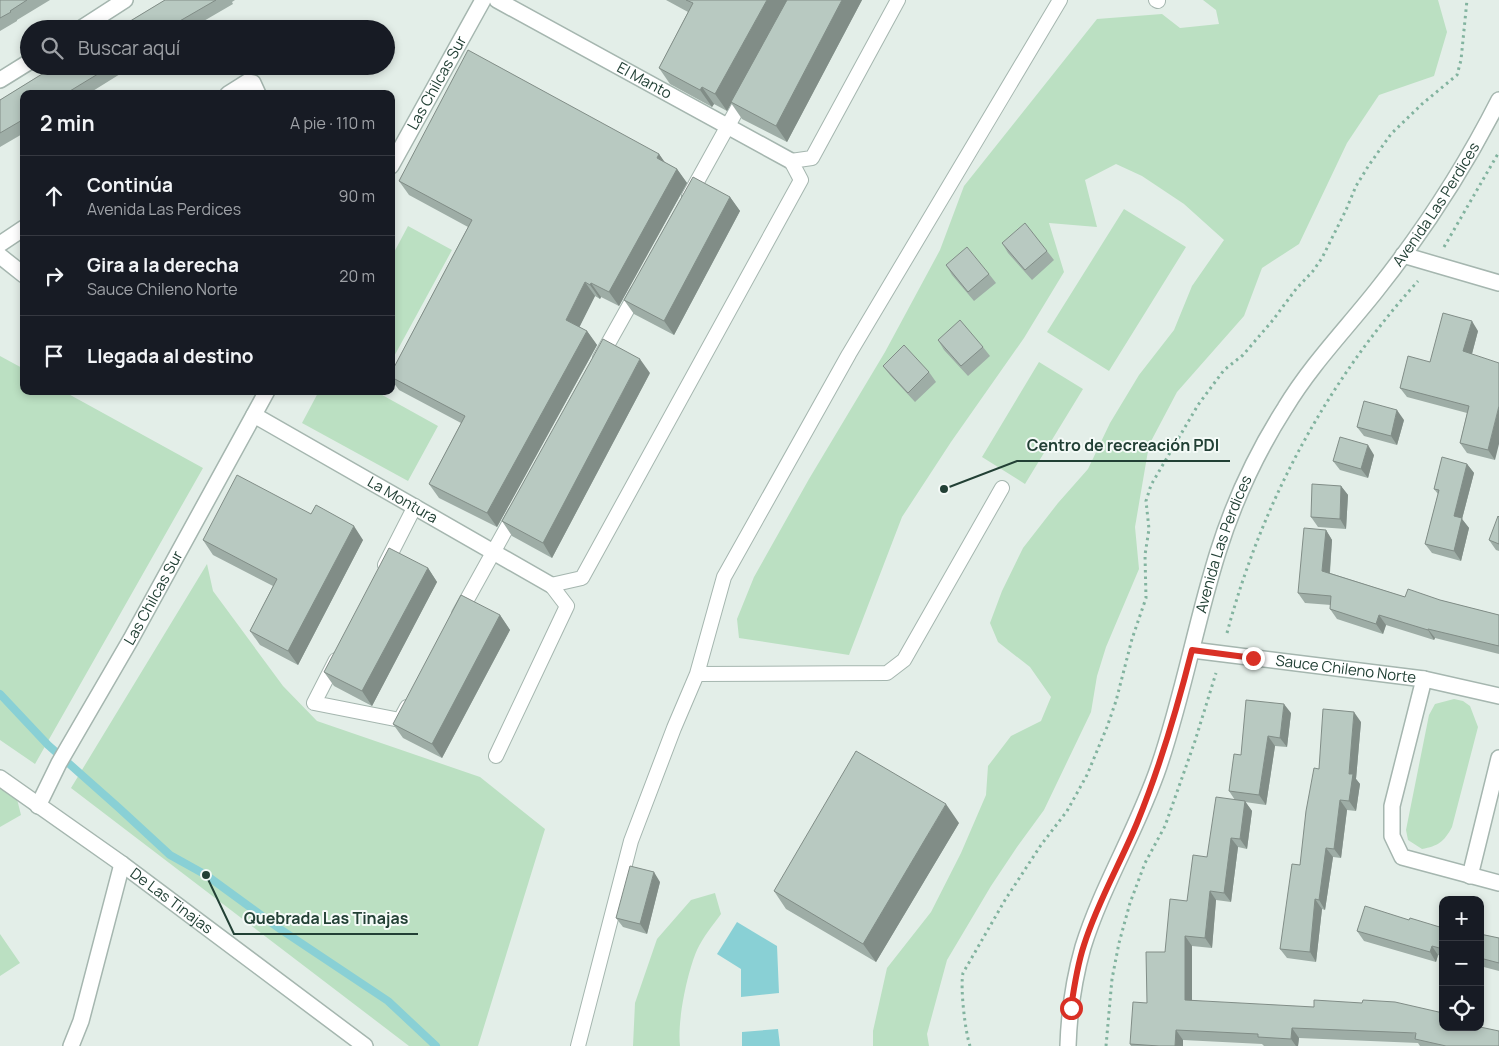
<!DOCTYPE html>
<html lang="es">
<head>
<meta charset="utf-8">
<style>
  body { margin:0; font-family:Manrope,sans-serif; background:#242831; color:#f1f3f6 }
  .controls { position:absolute; right:15px; bottom:15px; display:grid; overflow:hidden; border-radius:10px; box-shadow:0 2px 8px #0003 }
  .controls button { width:45px; height:45px; display:grid; place-items:center; padding:0; border:0; border-bottom:1px solid #363941; background:#171b24; color:#f1f3f6; font:25px sans-serif }
  .stop { position:absolute; width:15px; height:15px; margin:-11px; border:4px solid #d93025; border-radius:50%; background:#fff }
  .stop.end { background:#d93025; border-color:#fff; box-shadow:0 1px 5px #0008 }
  .list { margin:0; padding:0; list-style:none }
  h2 { display:flex; justify-content:space-between; align-items:center; height:65px; margin:0; padding:0 20px; font-size:21px }
  h2 small { font-size:16px; font-weight:400; color:#9ea1a6 }
  .list li { display:grid; grid-template-columns:32px 1fr auto; gap:15px; align-items:center; box-sizing:border-box; height:80px; padding:0 20px; border-top:1px solid #363941 }
  .list b { display:block; font-size:19px; white-space:nowrap }
  .list p { margin:0; font-size:16px; white-space:nowrap; color:#9ea1a6 }
  .list em { font-size:16px; font-style:normal; color:#9ea1a6 }
  .icon { flex:none; width:28px; height:28px; fill:none; stroke:currentColor; stroke-width:2; stroke-linecap:round; stroke-linejoin:round }
  .map { position:relative; flex:none; width:1499px; height:1046px; overflow:hidden }
  .search { position:absolute; background:#171b24; box-shadow:0 2px 8px #0003; left:20px; top:20px; width:375px; height:55px; display:flex; align-items:center; gap:12px; box-sizing:border-box; padding:0 18px; border-radius:28px; color:#9ea1a6; font-size:19px }
  .panel { position:absolute; background:#171b24; box-shadow:0 2px 8px #0003; left:20px; top:90px; width:375px; height:305px; border-radius:10px }
  .map>svg:first-child { display:block }
  .green { fill:#bbe0c2 }
  .water { fill:#89d0d5 }
  .lines { fill:none; stroke-linecap:round; stroke-linejoin:round }
  .stream { stroke:#89d0d5; stroke-width:8 }
  .service-casing { stroke:#a5b6af; stroke-width:16 }
  .minor-casing { stroke:#a5b6af; stroke-width:18 }
  .path { stroke:#82b39f; stroke-width:3; stroke-dasharray:2.5 4; stroke-linecap:butt }
  .service { stroke:#fff; stroke-width:14 }
  .minor { stroke:#fff; stroke-width:15 }
  .wall { fill:#9eada6 }
  .shaded-wall { fill:#818d87 }
  .building { fill:#b8c9c1; stroke:#818d87 }
  .route { stroke:#d93025; stroke-width:6 }
  .labels { text-anchor:middle; stroke-width:4; stroke-linejoin:round; paint-order:stroke }
  .street-label { font-size:15px; fill:#224035; stroke:#f4faf7 }
  .leader { fill:none; stroke:#224035; stroke-width:2 }
  .callout-dot { fill:#224035; stroke:#f4faf7; stroke-width:2 }
  .callout-label { font-size:16px; text-anchor:middle; font-weight:bold; fill:#224035; stroke:#f4faf7; stroke-width:4; stroke-linejoin:round; paint-order:stroke }
</style>
</head>
<body>
<div class="map">
<svg width="1499" height="1046" viewBox="0 0 1499 1046">
  <rect width="100%" height="100%" fill="#e3eee8"/>
  <path class="green" d="M1203 0H1438L1447 32 1434 76 1379 95 1347 143 1299 244 1262 268 1244 316 1177 392 1149 445 1135 527 1139 569 1106 647 1097 676 1091 712 1044 810 1017 847 991 886 947 960 927 1034 929 1046H873V1031L887 968 931 912 961 853 986 795 988 766 1011 736 1041 721 1051 697 1030 667 998 642 990 623 1002 591 1023 548 1058 503 1088 469 1110 423 1139 375 1174 330 1192 286 1224 240 1184 204 1142 176 1116 164 1085 180 1097 227 1049 223 1064 272 1024 338 951 442 902 517 849 655 739 638 737 619 754 577 809 479 885 352 940 250 964 186 1097 19 1162 14 1180 28 1219 24 1216 10Z
    M1124 209 1186 247 1109 371 1047 332Z
    M408 226 452 250 391 362V258Z
    M0 356 24 369V391H63L203 468 35 764 0 740Z
    M1039 362 1083 389 1025 484 982 457Z
    M319 391H375L438 426 408 481 302 423Z
    M207 564 213 591 283 686 317 721 480 777 545 829 478 1046H409L71 788Z
    M1454 699 1463 701 1470 706 1478 727 1452 827C1444 842 1438 846 1422 849L1408 840 1406 830 1429 715 1435 704Z
    M0 769 11 775 21 815 0 827Z
    M715 893 721 914C713 925 703 937 697 950 687 973 677 1022 680 1046H633L635 1003 657 939 691 900Z
    M0 934 20 963 0 976Z"/>
  <path class="water" d="M737 922 777 946 779 993 741 997V969L717 954Z
    M778 1029 780 1046H742V1032Z"/>
  <g class="lines">
    <path class="stream" d="M0 694 48 745 119 808 170 855 206 875 280 929 388 1001 436 1046"/>
    <defs>
      <path id="service" d="M1156 0 1158 1
        M689 196 745 95
        M600 358 637 292
        M385 565 415 506
        M459 614 515 513
        M336 660 314 703 400 720 407 707
        M697 674 887 673 904 660 1002 488
        M496 756 567 606 551 585 582 578 801 180 791 161 812 158 898 0
        M578 1046 631 841 674 728 697 674 724 577 849 354 1060 0"/>
      <g id="minor">
        <path id="s1" d="M497 0 791 161"/>
        <path d="M80 29 125 0"/>
        <path d="M0 80 29 62"/>
        <path d="M228 94 247 82 253 83 258 94"/>
        <path id="s2" d="M391 166 483 0"/>
        <path d="M0 244 24 228"/>
        <path d="M1403 255 1499 283"/>
        <path d="M0 256 24 275"/>
        <path id="s3" d="M254 415 551 585"/>
        <path id="s4" d="M1192 650 1424 679 1499 696"/>
        <path d="M1424 679 1392 806V836L1402 857 1499 883"/>
        <path id="s5" d="M0 778 122 864 365 1046"/>
        <path id="s6" d="M38 806 59 763 131 639 267 391"/>
        <path d="M1470 876 1499 758"/>
        <path d="M71 1046 81 1021 122 864"/>
        <path id="s7" d="M1068 1046C1069 1013 1074 979 1083 947 1102 886 1138 828 1159 766 1183 696 1196 622 1218 552 1234 501 1257 452 1285 408 1311 365 1345 330 1376 291 1423 232 1465 167 1499 100"/>
      </g>
    </defs>
    <use href="#service" class="service-casing"/>
    <use href="#minor" class="minor-casing"/>
    <path class="path" d="M1444 247 1499 152
      M1227 633C1262 502 1327 382 1418 281
      M970 1046C965 1031 960 987 963 973L1005 900 1041 845 1067 811 1087 775 1107 727 1116 701 1132 639 1146 598 1145 555 1149 529 1146 501 1151 485 1198 405 1224 370 1243 355 1273 320 1296 289 1313 271 1322 258 1346 210 1356 186 1369 165 1391 134 1422 104 1457 75 1461 60 1467 0
      M1106 1046 1112 979 1119 943 1130 903 1145 863 1165 826 1195 741 1216 673"/>
    <use href="#service" class="service"/>
    <use href="#minor" class="minor"/>
  </g>
  <path class="wall" d="M0 0H50L17 20V21L0 31Z
    M165 0H235L232 2 233 4 190 29H117Z
    M666 0H862L787 142 742 119 731 103 727 111 714 104 712 107 670 84 659 68 688 12Z
    M55 66H133L88 94H24V133L0 147V100Z
    M659 154 664 162 677 169 687 183 619 306 601 297 600 299 595 296 579 327 587 331 597 345 497 527 439 498 429 484 461 423 399 390 391 379V373L468 227 409 195 399 181Z
    M730 197 740 211 674 335 634 314 624 300Z
    M1002 243 1047 251 1054 260 1032 280 1008 253Z
    M946 265 989 274 996 283 974 301 952 275Z
    M1478 331 1472 354 1495 460 1467 453 1460 443 1467 413 1407 397 1400 388 1430 362Z
    M938 340 983 347 990 356 968 376 944 350Z
    M883 366 929 372 936 382 915 402 890 375Z
    M650 373 552 558 512 536 502 521Z
    M1404 420 1397 445 1364 436 1357 427Z
    M1374 455 1368 478 1340 470 1333 461Z
    M1467 464 1474 473 1462 519 1469 528 1461 561 1432 553 1425 544 1438 494 1434 489Z
    M1341 486 1348 495 1346 529 1318 527 1311 517Z
    M311 514 363 540 298 665 260 645 250 631 273 586 213 555 203 540Z
    M1499 517V551L1496 550 1489 540Z
    M1326 530 1332 540 1330 573 1405 597 1440 600 1499 615V654L1435 638 1434 640 1386 625 1383 634 1337 619 1330 609 1331 605 1305 603 1298 593Z
    M428 568 437 582 372 706 334 686 324 672Z
    M500 615 510 630 442 758 403 738 393 724Z
    M1291 713 1287 747 1275 746 1266 805 1245 802 1252 811 1247 849 1238 847 1231 902 1216 900 1212 948 1192 946V1000L1499 1046H1420L1418 1043 1299 1038 1298 1046H1264L1262 1044 1183 1040V1046H1131L1130 1044 1147 1003 1165 952 1187 901 1235 800 1229 791 1241 755Z
    M1361 722 1356 779 1360 784 1356 811 1347 810 1341 858 1333 857 1325 910 1322 909 1316 962 1287 958 1280 949 1300 865 1319 769Z
    M959 823 876 962 786 909 774 891Z
    M660 882 647 934 623 927 616 918Z
    M1409 920 1443 928V957L1438 955 1436 962 1364 941 1357 931Z
    M1480 934 1499 938V971L1480 966Z"/>
  <path class="shaded-wall" d="M767 0H788L727 111 715 94Z
    M842 0H862L787 142 776 126Z
    M702 87 714 104 712 107 700 90Z
    M659 154 669 168 657 158Z
    M677 169 687 183 619 306 609 292Z
    M730 197 740 211 674 335 664 321Z
    M585 282 595 296 576 334 566 320Z
    M591 283 601 297 600 299 590 285Z
    M1472 321 1478 331 1470 361 1463 351Z
    M587 331 597 345 497 527 487 513Z
    M640 359 650 373 552 558 543 543Z
    M1499 406V444L1495 460 1488 450Z
    M1397 410 1404 420 1397 445 1391 436Z
    M1368 445 1374 455 1368 478 1361 469Z
    M1467 464 1474 473 1462 519 1469 528 1461 561 1454 551V516Z
    M1341 486 1348 495 1346 529 1340 519Z
    M354 526 363 540 298 665 288 651Z
    M1326 530 1332 540 1329 581 1322 571Z
    M428 568 437 582 372 706 362 691Z
    M500 615 510 630 442 758 432 744Z
    M1379 615 1386 625 1383 634 1376 624Z
    M1428 629 1435 638 1434 640 1428 630Z
    M1284 704 1291 713 1287 747 1280 738Z
    M1354 712 1361 722 1356 779 1360 784 1356 811 1349 801V774Z
    M1268 736 1275 746 1266 805 1259 795Z
    M1340 800 1347 810 1341 858 1334 849Z
    M1245 801 1252 811 1247 849 1240 839Z
    M946 804 959 823 876 962 863 944Z
    M1231 838 1238 847 1231 902 1224 893Z
    M1326 848 1333 857 1325 910 1319 900Z
    M654 872 660 882 647 934 640 924Z
    M1210 891 1216 900 1212 948 1205 938Z
    M1315 899 1322 909 1316 962 1310 952Z
    M1185 936 1192 946V1010L1185 1000Z
    M1432 946 1438 955 1436 962 1430 952Z
    M1292 1028 1299 1038 1298 1046H1296L1291 1039Z
    M1176 1030 1183 1040V1046H1175Z"/>
  <path class="building" d="M0 0H27L10 11 11 12 0 18Z
    M165 0H216L178 22 179 24 172 29H117Z
    M686 0H767L715 94 702 87 700 90 659 68 693 3Z
    M787 0H842L776 126 731 102Z
    M468 50 659 154 657 158 677 169 609 292 591 283 590 285 585 282 566 320 587 331 487 513 429 484 465 416 391 377V373L472 220 399 181Z
    M55 66H111L65 94H24V119L0 133V100Z
    M693 177 730 197 664 321 624 300Z
    M1025 223 1047 251 1025 270 1002 243Z
    M967 247 989 274 968 292 946 265Z
    M1443 313 1472 321 1463 351 1499 363V406L1488 450 1460 443 1469 406 1400 388 1408 356 1430 362Z
    M960 320 983 347 961 366 938 340Z
    M603 339 640 359 543 543 502 521Z
    M904 345 929 372 908 393 883 366Z
    M1364 401 1397 410 1391 436 1357 427Z
    M1340 437 1368 445 1361 469 1333 461Z
    M1442 457 1467 464 1454 516 1462 518 1454 551 1425 544 1439 490 1434 489Z
    M237 475 311 514 316 505 354 526 288 651 250 631 277 579 203 540Z
    M1312 484 1341 486 1340 519 1311 517Z
    M1498 516 1499 517V544L1489 540Z
    M1304 528 1326 530 1322 571 1405 597 1408 589 1440 600 1499 615V646L1428 629V630L1379 615 1376 624 1330 609 1331 596 1298 593Z
    M389 548 428 568 362 691 324 672Z
    M461 595 500 615 432 744 393 724Z
    M1246 700 1284 704 1280 738 1268 736 1259 795 1229 791 1234 754 1241 755Z
    M1323 709 1354 712 1349 774H1353L1349 801 1340 800 1334 849 1326 848 1319 900 1315 899 1310 952 1280 949 1292 864 1300 865 1306 811 1314 768 1319 769Z
    M856 751 946 804 863 944 774 891Z
    M1216 797 1245 801 1240 839 1231 838 1224 893 1210 891 1205 938 1185 936V1000L1314 1007V1000L1362 1003 1363 1000 1395 1002 1443 1013V1027H1480L1499 1031V1046H1446L1415 1039 1416 1033 1292 1028 1291 1039 1258 1037V1034L1176 1030 1175 1046H1159L1130 1044 1133 1002 1147 1003 1146 952H1165L1170 899 1187 901 1193 855 1207 857Z
    M630 866 654 872 640 924 616 918Z
    M1365 906 1409 920 1410 918 1443 928V949L1432 946 1430 952 1357 931Z
    M1480 934 1499 938V963L1480 958Z"/>
  <g class="lines">
    <path class="route" d="M1071 1008C1074 987 1077 966 1084 945 1097 903 1120 864 1137 823 1160 767 1177 709 1192 650L1253 658"/>
  </g>
  <g class="labels">
    <g class="street-label">
      <text dy="5" stroke="none"><textPath href="#s1" startOffset="168">El Manto</textPath></text>
      <text dy="5" stroke="none"><textPath href="#s2" startOffset="95">Las Chilcas Sur</textPath></text>
      <text dy="5" stroke="none"><textPath href="#s7" startOffset="932">Avenida Las Perdices</textPath></text>
      <text dy="5" stroke="none"><textPath href="#s3" startOffset="171">La Montura</textPath></text>
      <text dy="5" stroke="none"><textPath href="#s7" startOffset="528">Avenida Las Perdices</textPath></text>
      <text dy="5" stroke="none"><textPath href="#s6" startOffset="238">Las Chilcas Sur</textPath></text>
      <text dy="5" stroke="none"><textPath href="#s4" startOffset="155">Sauce Chileno Norte</textPath></text>
      <text dy="5" stroke="none"><textPath href="#s5" startOffset="211">De Las Tinajas</textPath></text>
    </g>
  </g>
  <path class="leader" d="M944 489L1017 461H1230M206 875L234 934H418"/>
  <g class="callout-dot">
    <circle cx="944" cy="489" r="5"/>
    <circle cx="206" cy="875" r="5"/>
  </g>
  <g class="callout-label">
    <text x="1123" y="451">Centro de recreación PDI</text>
    <text x="326" y="924">Quebrada Las Tinajas</text>
  </g>
</svg>
<div class="controls">
<button>+</button>
<button>−</button>
<button><svg class="icon" aria-label="locate" viewBox="0 0 24 24"><circle cx="12" cy="12" r="6"/><path d="M12 2v4M12 18v4M2 12h4M18 12h4"/></svg></button>
</div>
<div class="stop" style="left:1071px;top:1008px"></div>
<div class="stop end" style="left:1253px;top:658px"></div>
<div class="search"><svg class="icon" aria-label="search" viewBox="0 0 24 24"><circle cx="10" cy="10" r="6"/><path d="M15 15l6 6"/></svg>Buscar aquí</div>
<section class="panel">
<h2>2 min<small>A pie · 110 m</small></h2>
<ul class="list">
<li><svg class="icon" aria-label="ahead" viewBox="0 0 24 24"><path d="M12 20V5M6 11l6-6 6 6"/></svg><div><b>Continúa</b><p>Avenida Las Perdices</p></div><em>90 m</em></li>
<li><svg class="icon" aria-label="right" viewBox="0 0 24 24"><path d="M7 20v-9h11M14 6l5 5-5 5"/></svg><div><b>Gira a la derecha</b><p>Sauce Chileno Norte</p></div><em>20 m</em></li>
<li><svg class="icon" aria-label="arrive" viewBox="0 0 24 24"><path d="M6 21V4h12l-3 4 3 4H6"/></svg><div><b>Llegada al destino</b></div></li>
</ul>
</section>
</div>
</body>
</html>
